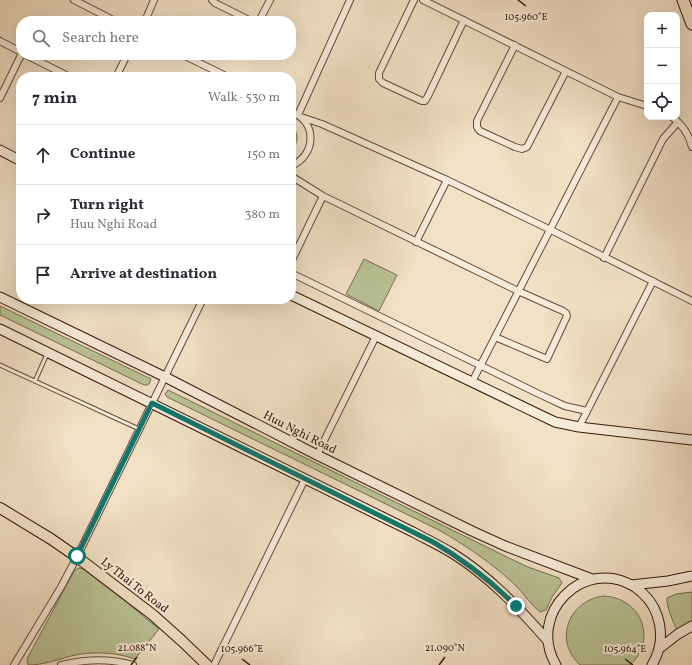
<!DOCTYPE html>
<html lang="en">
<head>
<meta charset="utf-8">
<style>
  body { margin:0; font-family:Vollkorn,serif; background:#f7f7f7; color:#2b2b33 }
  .controls { position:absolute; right:12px; top:12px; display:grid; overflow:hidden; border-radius:8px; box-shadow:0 4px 16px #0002 }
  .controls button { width:36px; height:36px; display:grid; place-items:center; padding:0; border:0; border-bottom:1px solid #e1e1e2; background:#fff; color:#2b2b33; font:20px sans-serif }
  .stop { position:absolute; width:12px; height:12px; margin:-9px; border:3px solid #0f766e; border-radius:50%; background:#fff }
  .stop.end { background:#0f766e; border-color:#fff; box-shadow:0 1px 4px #0008 }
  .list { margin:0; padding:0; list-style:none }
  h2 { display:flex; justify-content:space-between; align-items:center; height:52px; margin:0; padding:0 16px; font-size:17px }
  h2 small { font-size:13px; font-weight:400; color:#7c7c81 }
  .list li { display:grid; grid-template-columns:26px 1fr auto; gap:12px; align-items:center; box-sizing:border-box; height:60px; padding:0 16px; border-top:1px solid #e1e1e2 }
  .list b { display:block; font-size:15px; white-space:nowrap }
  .list p { margin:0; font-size:13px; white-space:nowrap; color:#7c7c81 }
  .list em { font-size:13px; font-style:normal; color:#7c7c81 }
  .icon { flex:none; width:22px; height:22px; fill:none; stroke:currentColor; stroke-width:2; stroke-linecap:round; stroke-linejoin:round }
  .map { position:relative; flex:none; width:692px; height:665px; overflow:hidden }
  .search { position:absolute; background:#fff; box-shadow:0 4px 16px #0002; left:16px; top:16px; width:280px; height:44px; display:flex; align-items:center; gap:10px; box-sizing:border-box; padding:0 14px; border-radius:16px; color:#7c7c81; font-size:15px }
  .panel { position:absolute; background:#fff; box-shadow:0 4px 16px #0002; left:16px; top:72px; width:280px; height:232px; border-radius:16px }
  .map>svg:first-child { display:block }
  .green { fill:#b9c396; stroke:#786c4e }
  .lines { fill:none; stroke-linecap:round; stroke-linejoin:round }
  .lane-casing { stroke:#664937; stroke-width:5 }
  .street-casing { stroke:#664937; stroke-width:8 }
  .secondary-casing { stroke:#381607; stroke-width:11 }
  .primary-casing { stroke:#381607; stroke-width:12 }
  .highway-casing { stroke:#381607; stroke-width:13 }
  .lane { stroke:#f7ecda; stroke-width:3 }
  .street { stroke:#f7ecda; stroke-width:6 }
  .secondary { stroke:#f7ecda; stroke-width:9 }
  .primary { stroke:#f2e1c6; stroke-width:10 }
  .highway { stroke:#f2e1c6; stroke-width:11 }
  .route { stroke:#0f766e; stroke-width:5 }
  .ticks { fill:none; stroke:#381607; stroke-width:1.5 }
  .labels { text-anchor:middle; stroke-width:4; stroke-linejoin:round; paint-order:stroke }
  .street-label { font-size:12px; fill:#381607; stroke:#f7ecda }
  .ticks-label { font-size:10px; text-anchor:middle; fill:#381607; stroke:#f7ecda; stroke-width:4; stroke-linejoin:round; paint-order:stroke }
</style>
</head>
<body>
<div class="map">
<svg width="692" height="665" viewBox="0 0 692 665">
  <rect width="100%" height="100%" fill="#f2e1c6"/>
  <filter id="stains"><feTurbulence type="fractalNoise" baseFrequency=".005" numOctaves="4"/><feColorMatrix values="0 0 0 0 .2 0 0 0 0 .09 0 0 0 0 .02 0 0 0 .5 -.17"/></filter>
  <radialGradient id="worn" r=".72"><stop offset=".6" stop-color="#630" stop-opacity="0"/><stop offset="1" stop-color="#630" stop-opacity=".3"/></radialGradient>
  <path class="green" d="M291 125C299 133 299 143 291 150Z
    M364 259 397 275 379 311 346 294Z
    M0 306 149 378 151 379 149 384 147 385H144L0 315Z
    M168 390 509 558 528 567 559 578 562 583 552 597 546 610 540 612C530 604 522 591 512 582 490 562 465 545 439 530L167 397 165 394Z
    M79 568 83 569 125 601 159 629 135 659C116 652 91 651 71 656 56 660 43 665 28 665L27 659 72 575 75 570Z
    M692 592V622L679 630 676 628C673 622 666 605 667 598L676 594Z
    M604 596C641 598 658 639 630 665H580C553 640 569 600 604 596Z"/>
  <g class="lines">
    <defs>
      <path id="lane" d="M0 365 139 429
        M35 381 47 354"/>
      <path id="street" d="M74 0 115 21
        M212 0 215 3 251 21
        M414 0 379 73V79L383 83 422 101H425L428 96 464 20
        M423 0 618 97 647 106
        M145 21 154 0
        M259 21 270 0
        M0 41 21 52
        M515 45 477 121V127L480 131 515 147 522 149 527 147 566 71
        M26 55 70 77
        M183 55 228 77
        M116 77 127 55
        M0 98 21 55
        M291 112C318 121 316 156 291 166
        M298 115 350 0
        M301 117 322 124 447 180 551 230 692 301
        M672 117C683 125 689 134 692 147
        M291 176 323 196 518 291 563 311 566 313 567 316 547 359 495 337
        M416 242 447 180
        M604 258 663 139 678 122
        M291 262 323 196
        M291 273 539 394 565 406 587 411
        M472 382 618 97
        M579 427 653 281
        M317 455 376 336
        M14 665 61 587 77 557 203 299
        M61 665C86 659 109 658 133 665
        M214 665 305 479"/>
      <path id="secondary" d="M0 150 21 161
        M291 295 555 422 579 427 692 440
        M0 297 165 377 317 455 472 531 505 546 592 579
        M0 329 413 532C426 539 439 545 452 553 489 576 519 608 547 640
        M631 585 668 581 692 576
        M660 648 678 634 692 626
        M556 665C526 614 584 555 635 587 645 594 653 603 657 615 663 632 661 650 652 665"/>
      <path id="primary" d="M0 508 51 539 77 557 153 615 182 641 207 665"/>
      <path id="highway" d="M683 0 692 24"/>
    </defs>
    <use href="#lane" class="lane-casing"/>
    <use href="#street" class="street-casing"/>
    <use href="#secondary" class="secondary-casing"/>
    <use href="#primary" class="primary-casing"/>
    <use href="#highway" class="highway-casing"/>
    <use href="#lane" class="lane"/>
    <use href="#street" class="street"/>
    <use href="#secondary" class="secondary"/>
    <use href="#primary" class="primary"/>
    <use href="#highway" class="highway"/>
  </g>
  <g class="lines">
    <path class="route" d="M77 556 152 403 433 542C464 560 491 581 516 606"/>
  </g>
  <path class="ticks" d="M518 0 526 6M242 659 250 665M625 659 633 665M131 665 137 657M439 665 445 657"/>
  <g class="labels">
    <g class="street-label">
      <text transform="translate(300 432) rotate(27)" y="4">Huu Nghi Road</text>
      <text transform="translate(135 585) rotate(38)" y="4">Ly Thai To Road</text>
    </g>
  </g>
  <g class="ticks-label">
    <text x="526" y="20">105.960°E</text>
    <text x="137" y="651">21.088°N</text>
    <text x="445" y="651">21.090°N</text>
    <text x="242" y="652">105.966°E</text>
    <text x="625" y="652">105.964°E</text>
  </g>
  <rect width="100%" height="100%" filter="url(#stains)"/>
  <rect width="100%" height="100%" fill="url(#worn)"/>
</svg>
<div class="controls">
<button>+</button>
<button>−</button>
<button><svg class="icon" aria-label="locate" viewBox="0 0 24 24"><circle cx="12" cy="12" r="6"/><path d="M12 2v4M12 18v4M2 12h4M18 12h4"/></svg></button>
</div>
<div class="stop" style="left:77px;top:556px"></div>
<div class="stop end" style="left:516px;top:606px"></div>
<div class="search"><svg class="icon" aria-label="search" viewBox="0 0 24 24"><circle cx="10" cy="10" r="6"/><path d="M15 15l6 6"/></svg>Search here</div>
<section class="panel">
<h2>7 min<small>Walk · 530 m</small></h2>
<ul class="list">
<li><svg class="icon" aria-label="ahead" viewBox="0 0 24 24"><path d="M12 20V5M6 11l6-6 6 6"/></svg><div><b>Continue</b></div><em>150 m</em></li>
<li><svg class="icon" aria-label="right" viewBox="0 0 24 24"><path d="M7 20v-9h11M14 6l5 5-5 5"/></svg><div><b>Turn right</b><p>Huu Nghi Road</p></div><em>380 m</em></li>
<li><svg class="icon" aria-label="arrive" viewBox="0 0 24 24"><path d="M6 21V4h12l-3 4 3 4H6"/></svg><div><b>Arrive at destination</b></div></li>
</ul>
</section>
</div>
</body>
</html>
